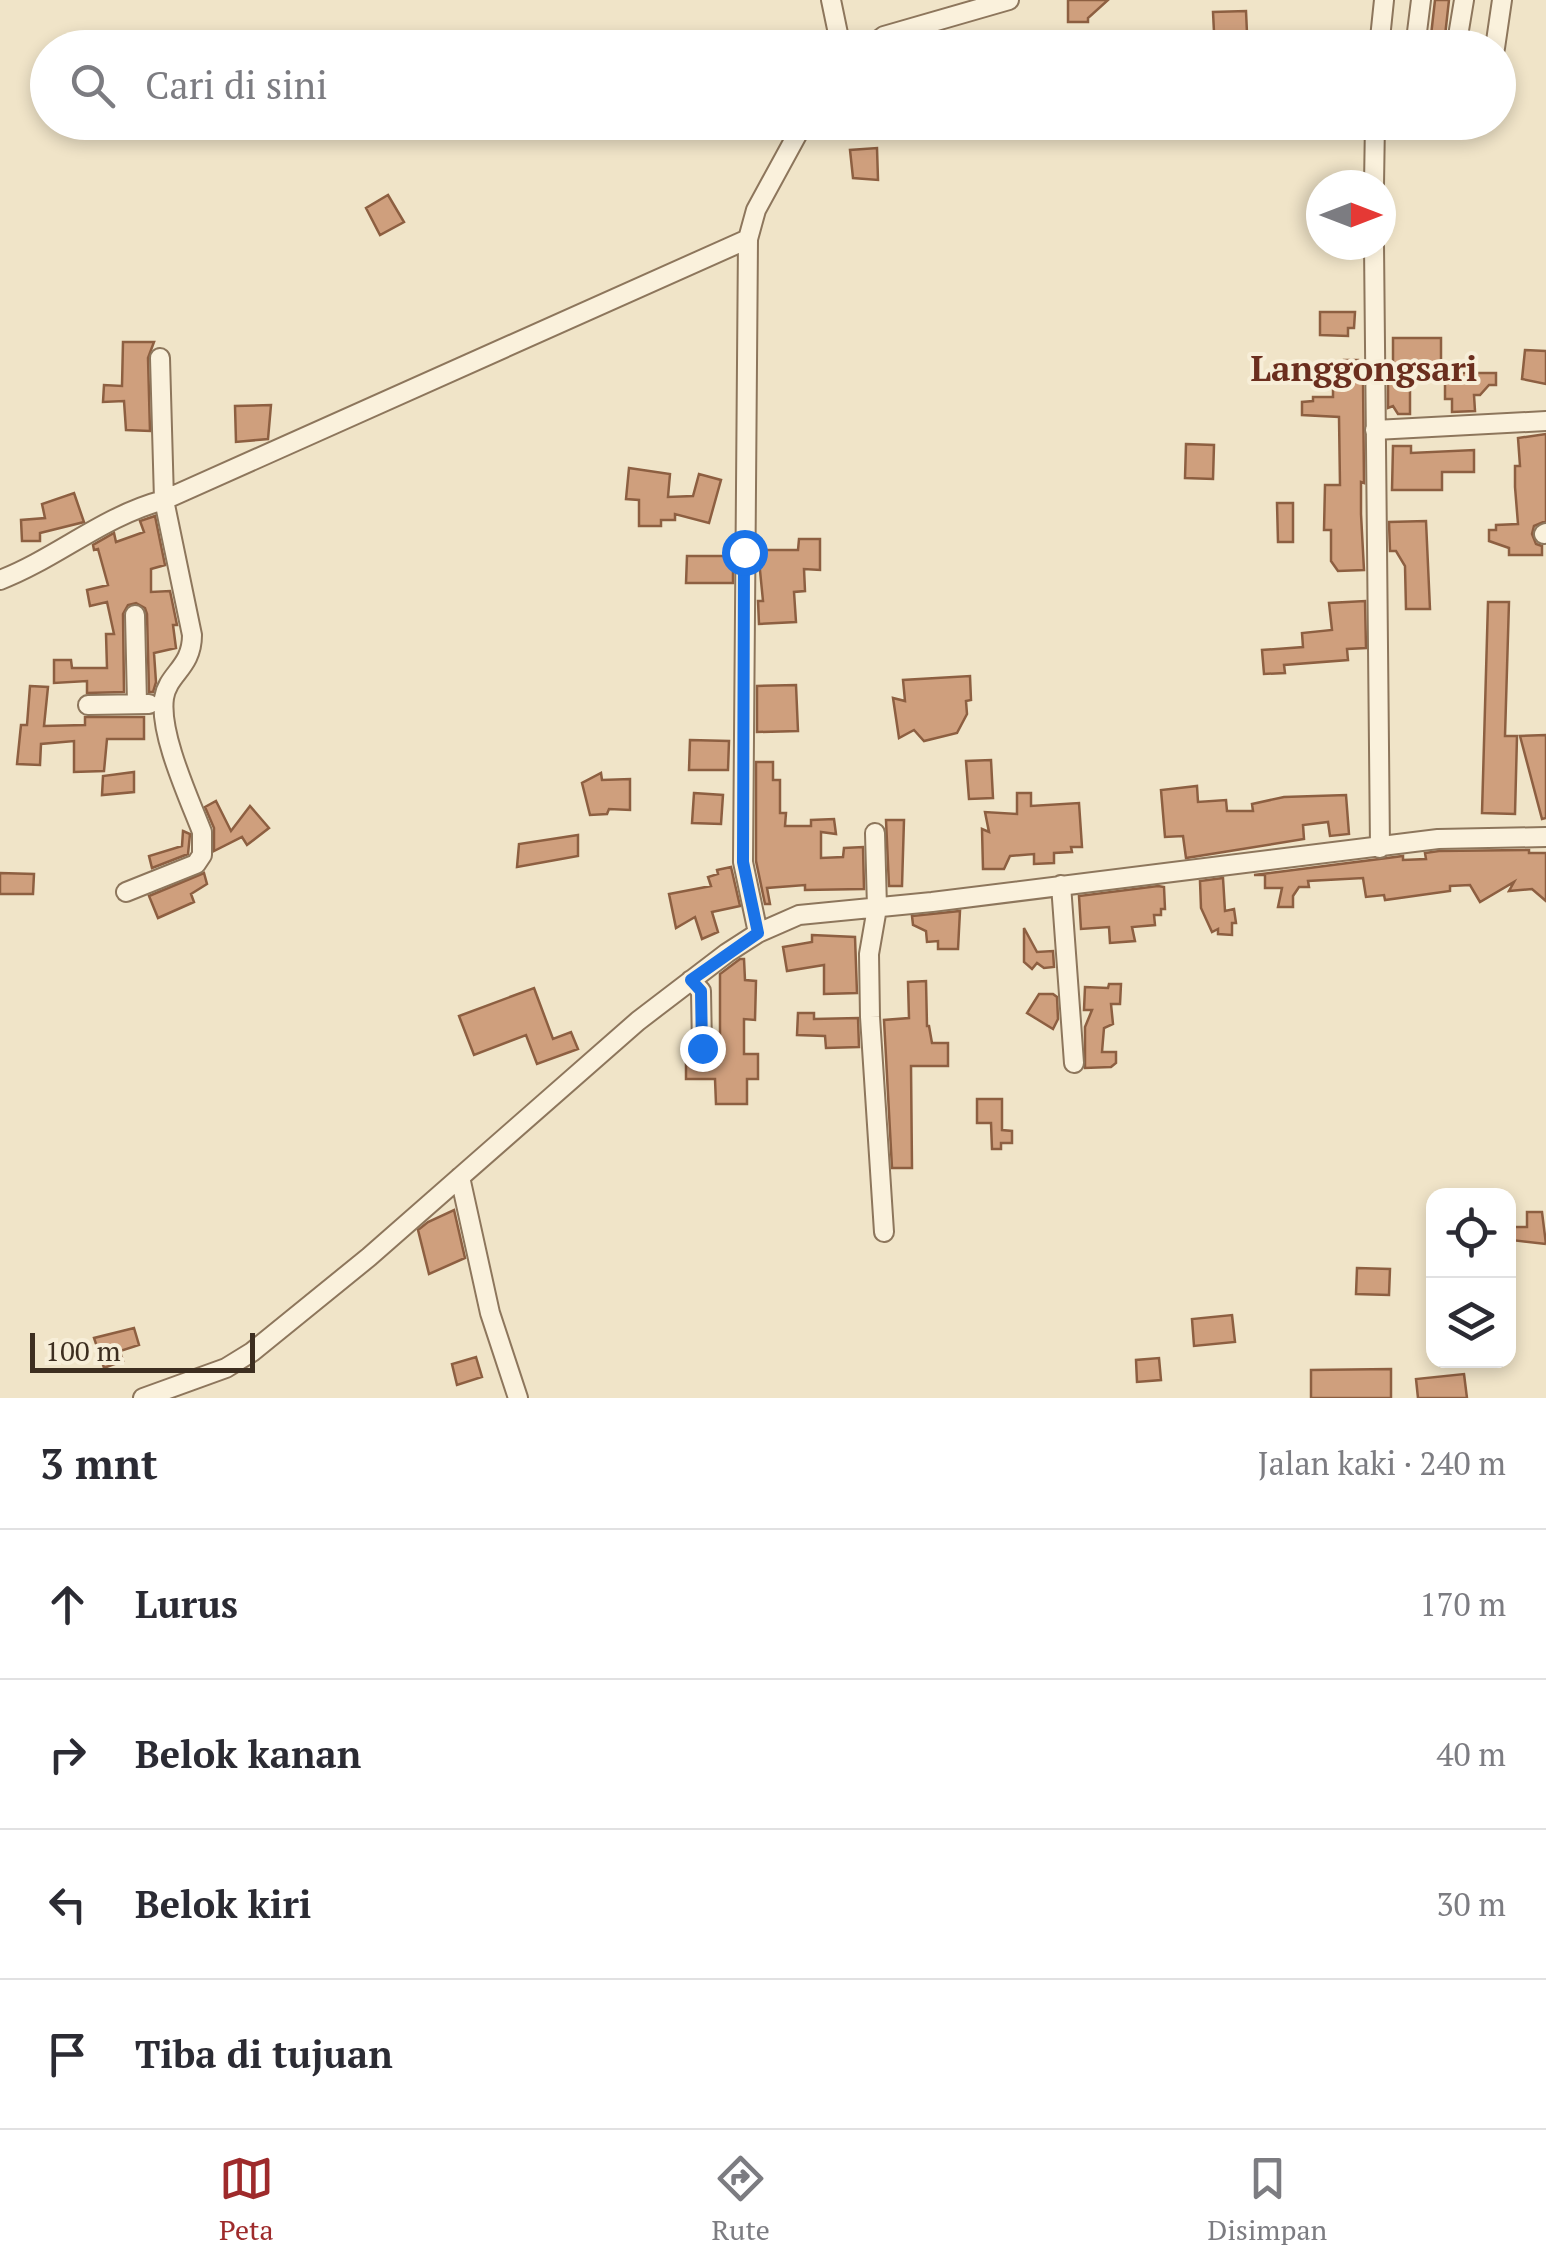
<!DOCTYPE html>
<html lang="id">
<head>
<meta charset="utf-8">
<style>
  body { margin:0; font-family:"PT Serif",serif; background:#f2f2f3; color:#2b2b33 }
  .controls { position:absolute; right:30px; bottom:30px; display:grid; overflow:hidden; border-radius:20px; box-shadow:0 5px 15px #0003 }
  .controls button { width:90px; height:90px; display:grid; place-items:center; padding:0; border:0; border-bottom:2px solid #e1e1e2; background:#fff; color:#2b2b33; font:50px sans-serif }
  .compass { position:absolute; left:1306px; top:170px; width:90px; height:90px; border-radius:50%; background:#fff; box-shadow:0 5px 15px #0003; rotate:90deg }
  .scale { position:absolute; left:30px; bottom:25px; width:225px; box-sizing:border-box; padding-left:10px; border:5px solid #3d2e20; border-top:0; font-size:28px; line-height:35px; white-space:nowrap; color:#3d2e20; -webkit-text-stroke:8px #f7eed8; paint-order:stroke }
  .stop { position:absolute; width:30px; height:30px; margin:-22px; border:8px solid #1a73e8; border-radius:50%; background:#fff }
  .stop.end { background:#1a73e8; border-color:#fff; box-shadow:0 2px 10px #0008 }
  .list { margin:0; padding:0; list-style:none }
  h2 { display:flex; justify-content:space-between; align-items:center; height:130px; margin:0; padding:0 40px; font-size:42px }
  h2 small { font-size:32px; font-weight:400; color:#7c7c81 }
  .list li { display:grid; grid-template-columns:65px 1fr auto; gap:30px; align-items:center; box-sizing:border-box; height:150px; padding:0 40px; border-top:2px solid #e1e1e2 }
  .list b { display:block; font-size:38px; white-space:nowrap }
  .list em { font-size:32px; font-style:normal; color:#7c7c81 }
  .icon { flex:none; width:55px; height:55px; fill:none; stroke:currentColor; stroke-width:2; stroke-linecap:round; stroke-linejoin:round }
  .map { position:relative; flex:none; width:1546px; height:1398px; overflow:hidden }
  .search { position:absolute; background:#fff; box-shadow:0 5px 15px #0003; left:30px; right:30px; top:30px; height:110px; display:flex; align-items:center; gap:25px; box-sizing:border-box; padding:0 35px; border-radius:55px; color:#7c7c81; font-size:38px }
  .sheet { height:730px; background:#fff }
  nav { display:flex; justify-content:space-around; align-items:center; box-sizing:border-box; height:140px; border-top:2px solid #e1e1e2; background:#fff; font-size:28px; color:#7c7c81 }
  nav a { display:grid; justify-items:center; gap:5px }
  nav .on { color:#9e2a2b }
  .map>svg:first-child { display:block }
  .building { fill:#cf9f7d; stroke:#8d5f41; stroke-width:2.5 }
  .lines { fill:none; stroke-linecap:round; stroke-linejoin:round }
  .minor-casing { stroke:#8d765c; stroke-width:22 }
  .minor { stroke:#faf1dc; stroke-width:18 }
  .route { stroke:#1a73e8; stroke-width:12 }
  .labels { text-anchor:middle; stroke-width:8; stroke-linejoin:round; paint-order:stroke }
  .quarter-label { font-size:35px; font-weight:bold; fill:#6b2e1e; stroke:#f7eed8 }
</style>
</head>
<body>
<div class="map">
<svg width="1546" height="1398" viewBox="0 0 1546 1398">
  <rect width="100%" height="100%" fill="#f0e4c8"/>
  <path class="building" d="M1068 0H1108L1088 18V22H1068Z
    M1435 0H1449L1444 45 1430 44Z
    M1246 11 1247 33 1236 34V39H1223L1222 32H1214L1213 12Z
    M877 148 878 180 853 178 850 150Z
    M388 195 404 222 380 235 366 208Z
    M1320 312H1355L1354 328H1348V336L1320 335Z
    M1393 338H1441V367H1410V414H1398L1393 406 1388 408V377L1393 374Z
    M123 342H154L148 358 150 431 126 430 124 401 103 402 104 385 122 386Z
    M1525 350 1546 351V384L1522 379Z
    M1344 360H1358V379H1363L1364 483 1361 482V514L1364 570 1338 571 1331 561V530H1324L1325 485H1340L1339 417 1302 415V402L1313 401V397H1333V379L1335 372 1344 368Z
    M1445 373H1496V385H1489L1480 395H1474L1475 411 1452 412V399H1445Z
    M271 405 268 439 236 442 235 406Z
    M1546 434V521L1534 526 1532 534 1536 544 1542 546V555H1509V548L1489 541V530H1496V525L1518 524 1515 487V466H1520L1518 438Z
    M1186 444 1214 445 1213 479 1185 478Z
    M1393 446H1411V453L1474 450V472H1442V490H1392Z
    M629 468 670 474 668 497 693 496 699 474 721 480 709 523 675 514V520H661V526H639V500L626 499Z
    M74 493 84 522 40 533V541H22L21 520 45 518 42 504Z
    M1277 503H1293V542H1278Z
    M155 516 165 565 151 569V592L170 591 177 625H173L176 648 154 653 156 682 153 692H149L147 614 145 608 136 603 128 605 123 614 124 692 87 693V681L54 683V660H71L72 668H107L106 634H114L107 602 90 606 87 590 108 585 98 549 94 550 93 545 114 533 116 542 144 532 140 521Z
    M1426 521 1430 609H1406L1405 566 1396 551H1390L1389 522Z
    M799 539H820V570L804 569 805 591 794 592 796 622 759 624 758 601H763L758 550H798Z
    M687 556H733V583H686Z
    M1365 601 1366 648 1347 649 1348 660 1284 665 1285 673 1264 674 1262 650 1303 647 1302 633 1332 630 1329 603Z
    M1488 602H1509L1505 736H1517L1515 814 1482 813Z
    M970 676 971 700 966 701 967 714 957 733 924 741 914 730 899 738 893 698 905 701 903 680Z
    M796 685 798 731 757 732V686Z
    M30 686 48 687 44 726 85 725V717H144V739H107L104 771 74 772V741L41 744 40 765 17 764 21 725H27Z
    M1546 735V818L1542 819 1520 736Z
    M690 740 729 741 728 770H689Z
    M991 760 993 798 969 799 966 761Z
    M756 762H773V780H780V813H786L785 826H811V820L834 819 836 834 821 832V858L843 857 844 848 863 847 864 889 805 890V885L767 888 770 904H765L756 861Z
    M134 772V792L102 795 103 776Z
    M601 773 602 780 630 779V810L609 809 607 814 590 815 582 783Z
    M1197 786 1198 802 1226 800 1227 811H1253L1252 804 1284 797 1346 795 1349 834 1330 836 1328 822 1303 825 1304 839 1186 858 1183 836 1165 837 1161 790Z
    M694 793 723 795 721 824 692 823Z
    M1017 793H1031V806L1079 803 1082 847H1071L1072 852 1054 853V863L1034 864V854L1010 856 1004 869H983L982 829 989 832 985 812 1017 814Z
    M216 801 231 831 250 806 269 828 247 845 242 837 214 851V828L205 807Z
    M886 820H904L902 886H889Z
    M183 831 190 834 188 854 152 868 149 856 182 846Z
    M578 835V856L517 867 519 844Z
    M1529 850V853H1546V901L1532 889 1509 891 1514 882 1480 902 1470 885 1450 886V891L1385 900 1384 895 1366 897 1363 878 1308 881 1309 887H1299L1293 896V907H1278L1282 888H1265V875H1254L1403 856V860L1426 859 1425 853 1439 851Z
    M731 867 740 906 712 912 718 932 702 939 695 917 676 928 669 894 711 886 708 877 718 874 717 870Z
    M0 873 34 874 33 894H0Z
    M204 873 207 884 191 894 194 902 158 918 149 896Z
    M1223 878 1225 911 1234 909 1236 923H1232V935L1218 934V929L1212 932 1201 908 1200 881Z
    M1158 886 1164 887 1165 909H1161V915H1154L1155 925 1132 927 1135 941 1110 943 1109 927 1081 929 1079 896Z
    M960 911 958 949H938V941L927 942 926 931 913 925 912 916Z
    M1024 928 1037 952 1053 951 1054 967 1044 968 1037 963 1032 969 1024 962Z
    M812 935 855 937 857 993 824 994V965L787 971 783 947 812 942Z
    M740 959H744L745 980 756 981 755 1020 744 1019V1054H758V1079H747V1104H716L715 1079H686V1053L701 1060 720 1053V974Z
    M926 981 927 1026H929L932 1043H948V1066H911L912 1168H892L884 1020 909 1018 908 982Z
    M1109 984H1121L1120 1004H1111L1113 1024 1104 1028 1102 1052H1116V1063L1111 1067 1085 1068V1027L1092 1010H1084L1085 987 1108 988Z
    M534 988 553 1039 571 1032 578 1049 537 1064 526 1035 474 1055 459 1016Z
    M1039 994H1053L1057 997 1058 1019 1053 1029 1027 1013Z
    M798 1013H814V1019L858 1018 859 1047 826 1048 825 1036 797 1035Z
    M977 1099H1002V1130L1012 1131V1143H1001V1149H992L991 1123H977Z
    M454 1210 465 1258 429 1274 418 1230 428 1222Z
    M1527 1212H1542L1546 1244 1511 1240V1227H1527Z
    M1357 1268 1390 1269 1389 1295 1356 1294Z
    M1232 1315 1235 1342 1194 1346 1192 1319Z
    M134 1328 139 1345 120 1351 123 1361 104 1368 94 1338Z
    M476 1357 482 1377 457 1385 452 1364Z
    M1159 1358 1161 1380 1137 1382 1136 1360Z
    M1391 1369V1398H1311V1370Z
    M1464 1374 1467 1398H1418L1416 1379Z"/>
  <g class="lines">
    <defs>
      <path id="minor" d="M831 0 841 48
        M868 48 884 36 1009 0
        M1379 48 1384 0
        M1415 48 1421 0
        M1456 48 1464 0
        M1495 48 1502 0
        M1374 185 1375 122
        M1374 245 1380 848
        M1375 430 1546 421
        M1544 534 1546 533
        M0 580C57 558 103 516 164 500L748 239
        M135 615 137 703
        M88 705 149 704
        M875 833 877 908 869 954 870 1017 884 1232
        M1061 885 1074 1063
        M126 892 196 864 202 855V832C189 798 159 734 164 698 168 673 192 668 192 635L164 500 160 358
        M758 933 743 862 748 239 756 210 804 122
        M691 980 701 991 702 1048
        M460 1177 490 1313 518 1398
        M143 1398 226 1368 252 1352 369 1257 638 1021 727 953 758 933 799 915 932 902 1438 839 1546 837"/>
    </defs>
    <use href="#minor" class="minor-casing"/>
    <use href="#minor" class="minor"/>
  </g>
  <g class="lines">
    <path class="route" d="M702 1048 701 991 691 980 758 933 743 862 744 552"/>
  </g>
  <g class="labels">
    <g class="quarter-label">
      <text x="1364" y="381">Langgongsari</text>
    </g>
  </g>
</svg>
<div class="controls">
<button><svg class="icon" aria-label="locate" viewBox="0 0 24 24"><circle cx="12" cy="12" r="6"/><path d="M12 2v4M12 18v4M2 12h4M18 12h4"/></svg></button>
<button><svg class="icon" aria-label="layers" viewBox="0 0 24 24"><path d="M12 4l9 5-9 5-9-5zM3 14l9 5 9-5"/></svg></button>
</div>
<svg class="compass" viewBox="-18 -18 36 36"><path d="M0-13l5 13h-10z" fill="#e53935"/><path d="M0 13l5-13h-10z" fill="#7c7c81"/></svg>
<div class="scale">100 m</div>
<div class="stop" style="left:744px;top:552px"></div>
<div class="stop end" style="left:702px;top:1048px"></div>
<div class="search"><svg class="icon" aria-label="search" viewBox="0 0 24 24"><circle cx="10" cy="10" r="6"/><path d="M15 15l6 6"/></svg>Cari di sini</div>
</div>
<section class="sheet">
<h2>3 mnt<small>Jalan kaki · 240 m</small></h2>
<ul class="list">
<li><svg class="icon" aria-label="ahead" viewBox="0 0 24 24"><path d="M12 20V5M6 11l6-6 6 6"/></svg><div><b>Lurus</b></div><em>170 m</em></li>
<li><svg class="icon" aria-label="right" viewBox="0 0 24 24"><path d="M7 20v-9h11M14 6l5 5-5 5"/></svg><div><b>Belok kanan</b></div><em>40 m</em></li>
<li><svg class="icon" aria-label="left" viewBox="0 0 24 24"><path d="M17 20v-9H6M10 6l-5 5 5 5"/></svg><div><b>Belok kiri</b></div><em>30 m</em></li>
<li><svg class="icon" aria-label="arrive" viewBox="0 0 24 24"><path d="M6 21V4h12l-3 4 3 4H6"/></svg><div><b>Tiba di tujuan</b></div></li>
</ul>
</section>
<nav>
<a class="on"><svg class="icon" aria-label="map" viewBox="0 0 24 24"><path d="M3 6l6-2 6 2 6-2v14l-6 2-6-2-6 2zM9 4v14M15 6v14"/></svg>Peta</a>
<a><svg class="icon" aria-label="directions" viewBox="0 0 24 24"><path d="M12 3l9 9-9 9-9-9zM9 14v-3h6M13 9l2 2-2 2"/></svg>Rute</a>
<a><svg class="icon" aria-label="saved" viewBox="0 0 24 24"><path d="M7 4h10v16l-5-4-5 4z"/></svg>Disimpan</a>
</nav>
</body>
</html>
